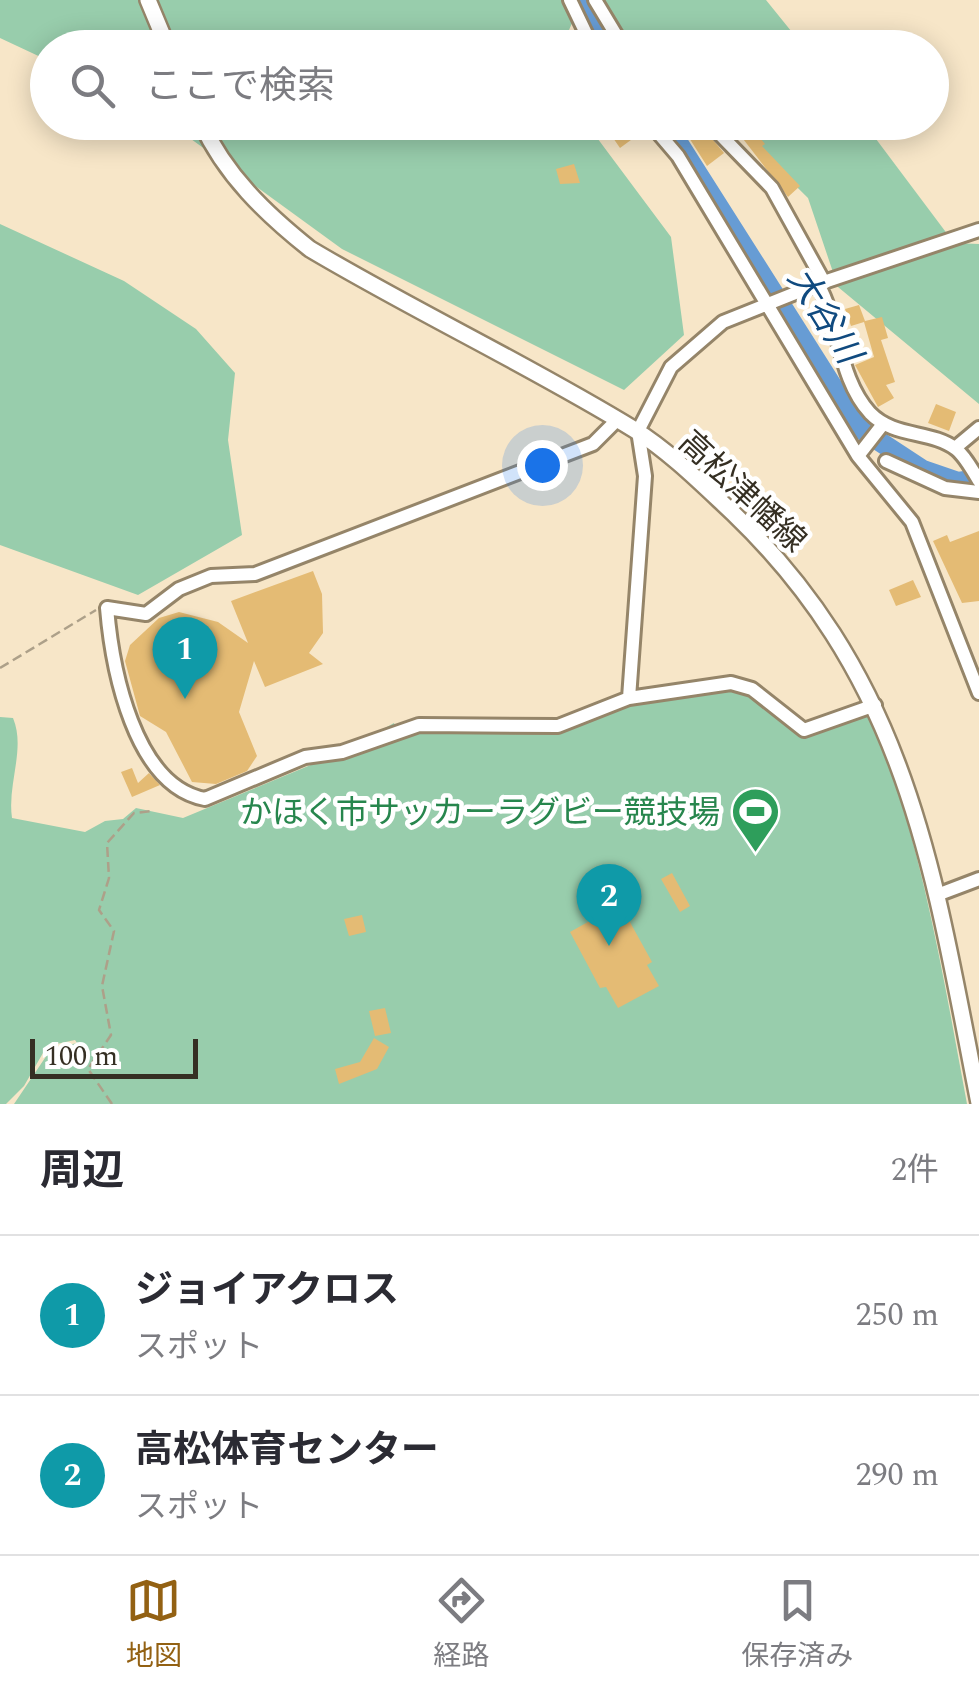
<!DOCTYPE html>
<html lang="ja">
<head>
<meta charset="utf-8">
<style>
  body { margin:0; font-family:Spectral,"Noto Sans JP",serif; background:#f7f7f7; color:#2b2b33 }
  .scale { position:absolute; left:30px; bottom:25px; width:168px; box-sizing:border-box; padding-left:10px; border:5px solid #352f23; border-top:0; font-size:28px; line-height:35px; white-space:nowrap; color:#352f23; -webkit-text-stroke:8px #fff; paint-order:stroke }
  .you { position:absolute; left:542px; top:465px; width:35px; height:35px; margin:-25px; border:8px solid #fff; border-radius:50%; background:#1a73e8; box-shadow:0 0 0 15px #1a73e833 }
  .badge { display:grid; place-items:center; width:65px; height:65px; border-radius:50%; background:#936113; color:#fff; font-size:32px; font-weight:700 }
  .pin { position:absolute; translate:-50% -82px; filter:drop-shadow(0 2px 5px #0008) }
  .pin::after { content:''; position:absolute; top:52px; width:35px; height:30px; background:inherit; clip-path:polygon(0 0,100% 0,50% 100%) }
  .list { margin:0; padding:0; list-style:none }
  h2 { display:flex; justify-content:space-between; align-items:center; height:130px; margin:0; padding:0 40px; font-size:42px }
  h2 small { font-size:32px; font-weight:400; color:#7c7c81 }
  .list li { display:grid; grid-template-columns:65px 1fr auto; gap:30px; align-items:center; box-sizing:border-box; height:160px; padding:0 40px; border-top:2px solid #e1e1e2 }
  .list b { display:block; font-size:38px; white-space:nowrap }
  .list p { margin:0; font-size:32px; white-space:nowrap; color:#7c7c81 }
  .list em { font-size:32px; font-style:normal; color:#7c7c81 }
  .icon { flex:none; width:55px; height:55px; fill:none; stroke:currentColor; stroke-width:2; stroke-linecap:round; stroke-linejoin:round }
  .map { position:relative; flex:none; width:979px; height:1104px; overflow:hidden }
  .search { position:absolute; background:#fff; box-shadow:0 5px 25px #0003; left:30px; right:30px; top:30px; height:110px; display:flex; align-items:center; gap:25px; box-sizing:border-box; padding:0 35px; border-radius:55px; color:#7c7c81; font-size:38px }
  .sheet { height:450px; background:#fff }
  nav { display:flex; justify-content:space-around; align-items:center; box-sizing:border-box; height:140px; border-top:2px solid #e1e1e2; background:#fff; font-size:28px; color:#7c7c81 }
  nav a { display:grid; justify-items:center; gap:5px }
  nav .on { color:#936113 }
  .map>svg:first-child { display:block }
  .green { fill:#98cdac }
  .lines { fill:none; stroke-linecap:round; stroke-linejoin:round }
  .river { stroke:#679cd4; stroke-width:20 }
  .building { fill:#e4bb74 }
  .minor-casing { stroke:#958569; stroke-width:18 }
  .major-casing { stroke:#958569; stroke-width:20 }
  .path { stroke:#ada089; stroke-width:2.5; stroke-dasharray:10 5; stroke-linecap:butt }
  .minor { stroke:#fff; stroke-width:12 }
  .major { stroke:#fff; stroke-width:15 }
  .labels { text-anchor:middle; stroke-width:9; stroke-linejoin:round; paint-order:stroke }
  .street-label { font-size:32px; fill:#352f23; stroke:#fff }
  .leisure-label { font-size:32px; fill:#27864d; stroke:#fff; text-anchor:end }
  .water-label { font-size:35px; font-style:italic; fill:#104a7f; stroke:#fff }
</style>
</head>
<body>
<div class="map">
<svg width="979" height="1104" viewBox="0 0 979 1104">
  <rect width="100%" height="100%" fill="#f7e6c8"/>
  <path class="green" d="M0 0H766L804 47H620L573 21 561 48H48L47 60 0 38Z
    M169 123H586L671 237 684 335 624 390 342 249Z
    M732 123H864L954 243 979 244V404L838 287 808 198Z
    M0 224 124 281 196 329 235 373 228 440 242 535 138 595 0 545Z
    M732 686C763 696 777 727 810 735L869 710C921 837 942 970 967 1104H14L51 1049 77 1043 75 1040 47 1046 24 1086 6 1104H0V717L13 718C26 749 7 784 12 818L85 832 105 821 123 819 136 808 183 818 342 752 394 723 400 738 426 730 558 731 620 704Z"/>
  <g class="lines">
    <path class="river" d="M583 0 605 48
      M665 122 859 428 923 470 958 482 979 479"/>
  </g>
  <path class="building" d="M602 122H625L635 137 620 148Z
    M679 122H698L724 153 707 166Z
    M730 122H762L753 129 765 144 762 146 800 186 788 197Z
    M574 164 580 183 560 184 556 169Z
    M859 305 865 321 882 317 888 338 881 340 895 382 886 385 894 398 878 407 855 365 874 357 864 322 851 326 845 309Z
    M936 404 956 412 949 431 928 423Z
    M979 531V601L962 603 933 541 947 535 950 542Z
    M313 571 322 594 323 633 309 653 323 664 265 687 254 661 239 712 257 756 247 771 216 784 192 782 166 732 140 716 125 661 130 645 159 618 179 612 218 622 248 643 231 601Z
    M913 580 921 597 896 606 889 590Z
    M132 768 138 783 149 773 160 785 132 797 121 772Z
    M672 873 690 906 680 912 661 879Z
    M620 904 652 962 647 965 659 986 618 1008 606 987 600 988 570 932Z
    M362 915 366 932 349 936 344 919Z
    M385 1008 391 1033 375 1036 369 1011Z
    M374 1038 389 1047 377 1069 339 1084 335 1069 360 1062Z"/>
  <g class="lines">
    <defs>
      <path id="minor" d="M570 0 593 48
        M595 0 624 48
        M649 122 678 156 858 456
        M708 122 772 188 824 282
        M818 284C840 324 838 378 870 413 894 438 931 430 956 449 965 456 973 471 979 481
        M617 420 593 444 255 574 211 576 179 589 146 614 107 608C112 668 134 786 205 799L305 757 342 752 419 725 558 726 629 698 731 683 752 689 804 730 875 705
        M883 424 858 456 912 522 979 693
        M955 448 979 428
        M886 461 945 488 979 492
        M629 698 645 476 638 431 671 367 723 322 818 284 979 230
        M937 895 979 879"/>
      <path id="major" d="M148 0 168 48
        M201 122C225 175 266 214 310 249 416 312 529 365 635 430 670 452 703 485 733 513 910 683 934 875 979 1103"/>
    </defs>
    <use href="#minor" class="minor-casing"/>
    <use href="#major" class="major-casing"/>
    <path class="path" d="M0 668 96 610
      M112 1104 88 1069 111 1035 102 986 114 931 99 910 109 878 107 843 134 813 153 811"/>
    <use href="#minor" class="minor"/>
    <use href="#major" class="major"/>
  </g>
  <defs>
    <symbol id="stadium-pin" viewBox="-11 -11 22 30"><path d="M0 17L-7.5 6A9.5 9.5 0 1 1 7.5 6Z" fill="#2e9e5b" stroke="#fff"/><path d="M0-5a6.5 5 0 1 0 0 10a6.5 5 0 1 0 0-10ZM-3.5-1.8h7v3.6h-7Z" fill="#fff"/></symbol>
  </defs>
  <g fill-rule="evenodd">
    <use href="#stadium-pin" x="728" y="784" width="55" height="75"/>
  </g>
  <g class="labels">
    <g class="street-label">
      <text transform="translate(743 491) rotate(43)" y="11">高松津幡線</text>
    </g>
    <g class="leisure-label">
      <text x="720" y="823">かほく市サッカーラグビー競技場</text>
    </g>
    <g class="water-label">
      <text transform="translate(825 315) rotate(58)" y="12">大谷川</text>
    </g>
  </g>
</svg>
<div class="scale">100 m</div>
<div class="you"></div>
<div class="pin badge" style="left:185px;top:699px;background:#0f9aa8">1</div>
<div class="pin badge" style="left:609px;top:946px;background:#0f9aa8">2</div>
<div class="search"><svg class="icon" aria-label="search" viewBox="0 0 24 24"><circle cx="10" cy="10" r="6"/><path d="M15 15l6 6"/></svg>ここで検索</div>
</div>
<section class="sheet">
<h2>周辺<small>2件</small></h2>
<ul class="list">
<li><span class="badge" style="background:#0f9aa8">1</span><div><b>ジョイアクロス</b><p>スポット</p></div><em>250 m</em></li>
<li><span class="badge" style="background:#0f9aa8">2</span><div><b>高松体育センター</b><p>スポット</p></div><em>290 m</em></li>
</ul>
</section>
<nav>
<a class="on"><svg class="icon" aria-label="map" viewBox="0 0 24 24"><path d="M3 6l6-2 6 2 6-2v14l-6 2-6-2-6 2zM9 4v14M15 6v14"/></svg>地図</a>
<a><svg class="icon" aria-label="directions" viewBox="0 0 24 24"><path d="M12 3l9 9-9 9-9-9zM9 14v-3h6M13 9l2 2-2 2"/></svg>経路</a>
<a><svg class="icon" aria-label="saved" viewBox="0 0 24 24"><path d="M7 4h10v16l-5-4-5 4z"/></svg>保存済み</a>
</nav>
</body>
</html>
